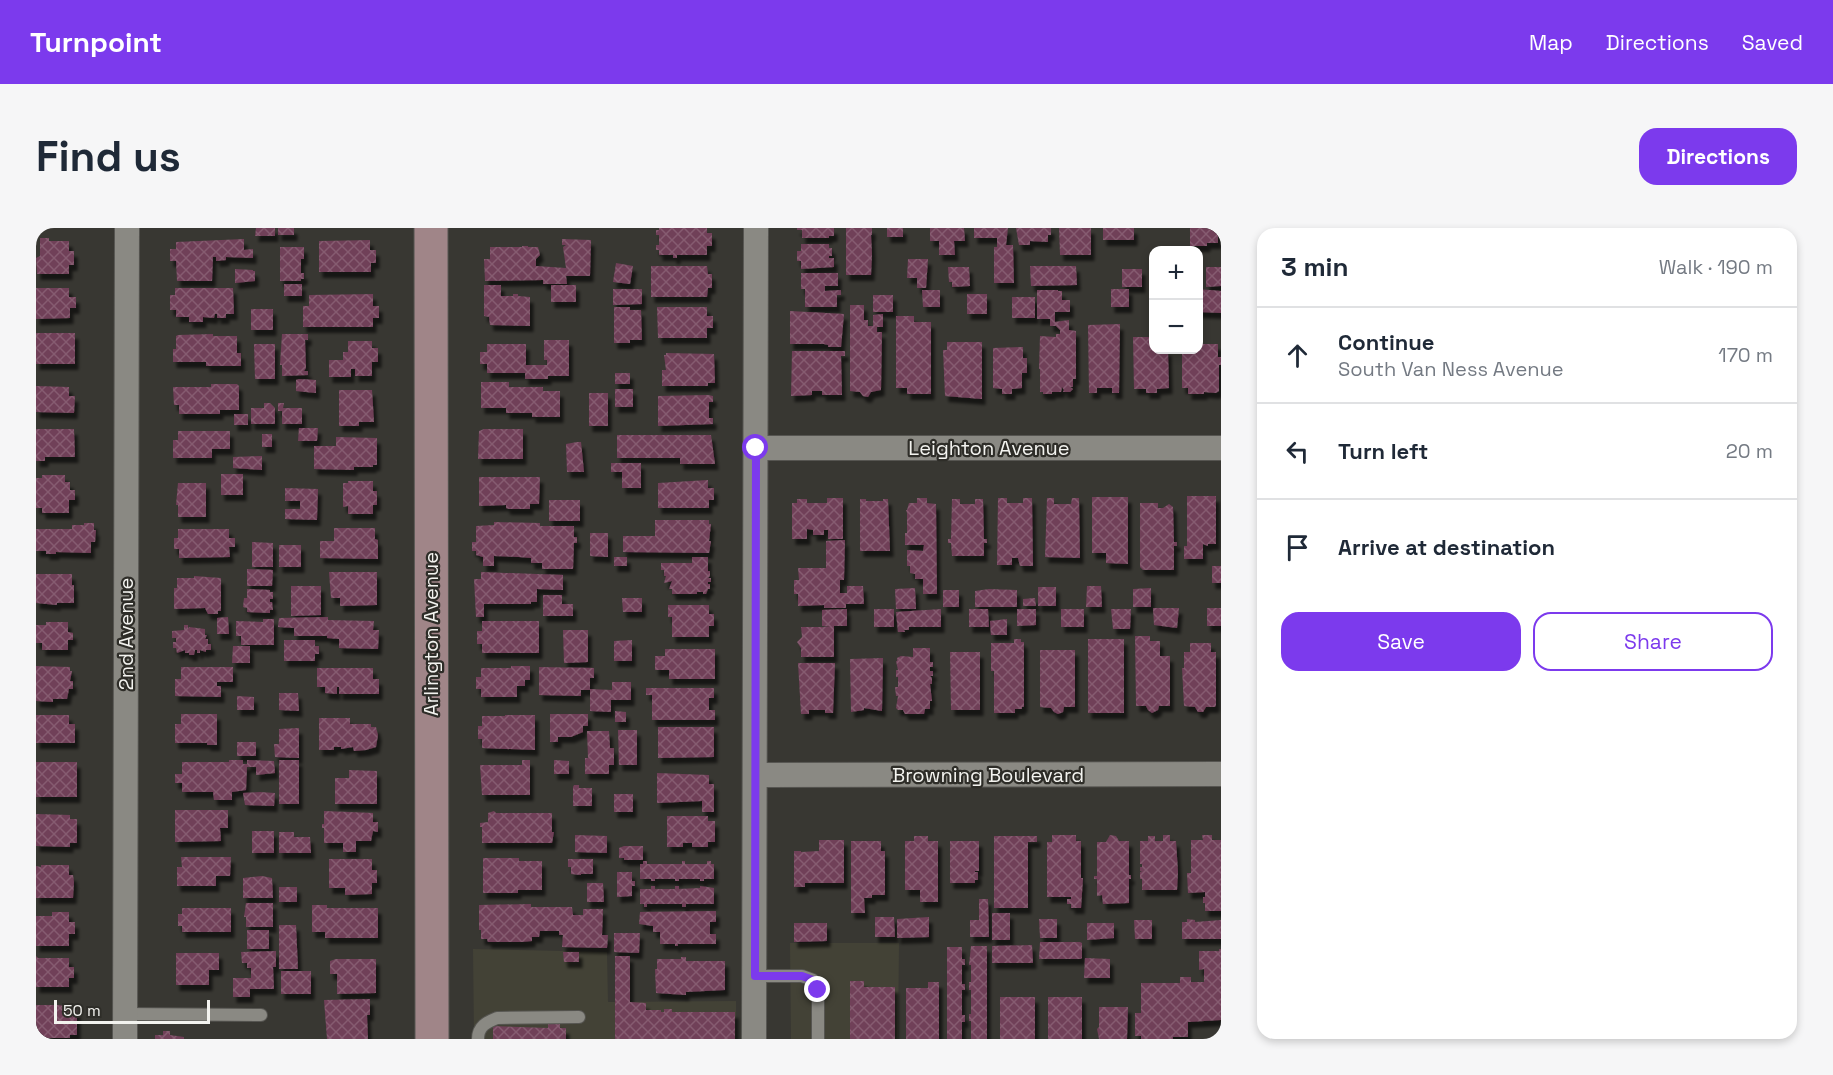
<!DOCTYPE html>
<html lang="en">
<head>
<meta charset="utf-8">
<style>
  body { margin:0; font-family:"Space Grotesk",sans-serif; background:#f6f6f7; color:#1f2937 }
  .controls { position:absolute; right:18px; top:18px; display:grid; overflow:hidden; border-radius:12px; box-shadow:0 3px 9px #0003 }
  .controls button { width:54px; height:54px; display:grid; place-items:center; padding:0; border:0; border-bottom:2px solid #e0e1e3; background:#fff; color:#1f2937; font:30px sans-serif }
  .scale { position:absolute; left:18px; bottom:15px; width:156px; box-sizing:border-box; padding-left:6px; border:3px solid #f3f3ef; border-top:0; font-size:16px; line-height:21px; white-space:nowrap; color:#f3f3ef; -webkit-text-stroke:4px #2e2d28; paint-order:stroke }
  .stop { position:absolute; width:18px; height:18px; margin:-14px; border:4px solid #7c3aed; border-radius:50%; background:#fff }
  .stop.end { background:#7c3aed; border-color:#fff; box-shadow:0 2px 6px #0008 }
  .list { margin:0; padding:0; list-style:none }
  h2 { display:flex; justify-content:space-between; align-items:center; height:78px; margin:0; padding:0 24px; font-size:26px }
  h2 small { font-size:20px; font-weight:400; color:#747a83 }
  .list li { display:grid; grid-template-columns:39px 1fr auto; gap:18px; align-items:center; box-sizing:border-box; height:96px; padding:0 24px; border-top:2px solid #e0e1e3 }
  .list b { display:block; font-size:22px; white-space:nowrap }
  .list p { margin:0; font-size:20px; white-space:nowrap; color:#747a83 }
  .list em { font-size:20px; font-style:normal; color:#747a83 }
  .actions { display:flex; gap:12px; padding:18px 24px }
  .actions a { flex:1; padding:14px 0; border:2px solid #7c3aed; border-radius:18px; text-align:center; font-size:21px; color:#7c3aed }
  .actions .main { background:#7c3aed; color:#fff }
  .icon { flex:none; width:33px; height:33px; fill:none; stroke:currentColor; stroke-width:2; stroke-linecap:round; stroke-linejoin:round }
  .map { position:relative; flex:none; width:1185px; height:811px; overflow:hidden; border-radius:18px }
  header { display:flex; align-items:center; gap:36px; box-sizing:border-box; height:84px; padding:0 30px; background:#7c3aed; color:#fff }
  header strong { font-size:28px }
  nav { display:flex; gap:33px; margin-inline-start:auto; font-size:21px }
  .intro { display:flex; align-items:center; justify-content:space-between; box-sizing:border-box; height:144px; padding:0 36px }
  h1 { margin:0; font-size:42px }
  .button { padding:15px 27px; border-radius:18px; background:#7c3aed; color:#fff; font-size:21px; font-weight:700 }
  main { display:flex; gap:36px; padding:0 36px }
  aside { flex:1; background:#fff; border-radius:18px; box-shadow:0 3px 9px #0003 }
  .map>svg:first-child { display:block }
  .built { fill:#434236 }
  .building { fill:url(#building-cross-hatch); filter:url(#shadow) }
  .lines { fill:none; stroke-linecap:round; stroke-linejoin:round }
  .service-casing { stroke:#565551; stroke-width:14 }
  .minor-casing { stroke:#565551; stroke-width:26 }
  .secondary-casing { stroke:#565551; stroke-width:35 }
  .service { stroke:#8a8983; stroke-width:12 }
  .minor { stroke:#8a8983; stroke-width:24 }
  .secondary { stroke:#a08588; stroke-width:33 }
  .route { stroke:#7c3aed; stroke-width:8 }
  .labels { text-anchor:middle; stroke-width:4.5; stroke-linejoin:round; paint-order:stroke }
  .street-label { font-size:20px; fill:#f3f3ef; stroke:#2e2d28 }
</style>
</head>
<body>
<header>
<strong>Turnpoint</strong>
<nav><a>Map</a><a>Directions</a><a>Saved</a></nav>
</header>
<div class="intro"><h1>Find us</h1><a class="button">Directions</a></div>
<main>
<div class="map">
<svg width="1185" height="811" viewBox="0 0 1185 811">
  <defs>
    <pattern id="building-cross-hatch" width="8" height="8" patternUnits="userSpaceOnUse" patternTransform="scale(1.5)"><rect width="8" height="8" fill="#703f58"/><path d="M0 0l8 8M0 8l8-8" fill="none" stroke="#855b70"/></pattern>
    <filter id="shadow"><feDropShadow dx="3.5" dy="6" stdDeviation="1.5" flood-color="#0009"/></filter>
  </defs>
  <rect width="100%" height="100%" fill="#383732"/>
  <path class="built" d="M754 715H863L862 811H755Z
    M437 721 571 724 572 774 700 773V811H438Z"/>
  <path class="building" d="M220 0H239V8H219Z
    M242 0H258V7H242Z
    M623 0H671V5H676V18H671V27H641V30H637V27H623V22H620V17H623V7H620V2H623Z
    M761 0H798V8H793V10H766V2H761Z
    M810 0H836V7H835L836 26 835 47H810Z
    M851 0H867V9H851Z
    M894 0H928L929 13H918L919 27H903V13H894Z
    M938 0H972L970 17H977L978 55H958V19H961V10H938Z
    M980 0H1015V7H1012V14L994 13V17H983Z
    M1023 0H1055V27H1024Z
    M1067 0H1098V12H1067Z
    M1154 0H1182V15H1171V18H1154Z
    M4 10H13V13H33V23H38V37H33V46H1L0 30 4 28Z
    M208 11V22L217 21V30L190 29V32L180 33V29H177L176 53H141L140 33H134V21H140V14Z
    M526 11 555 12 554 48H530L531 56H507V52L449 53 448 31H454V19H486V18H492V19H502L504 27 500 31V38L530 40 527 19 530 17H526Z
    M334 12V22H340V35H335V44H283V13Z
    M765 16H793V20H796V28H793V30H798V39L765 41V33H761V23H765Z
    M244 19H268V31H265V45H268V51H265V53H244Z
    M872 31H892L890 60H881V50H871Z
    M580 35 597 38 594 56 577 54Z
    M615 38H671L672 46H676V60H672L671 69H615Z
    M994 38H1040L1041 57 995 58Z
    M912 39H933L934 58 916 59V54H913Z
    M1170 39H1185V58L1170 59Z
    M199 41 217 42V43H219V53L199 55Z
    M1086 41H1106V59H1086Z
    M765 45H802V58H789V63L805 62V67H801V79H769V61H765Z
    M248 56H266V68H248Z
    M448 57H465V68H477V66H482V68L494 69V98L454 97 453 89 448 88Z
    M515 57H540V74H515Z
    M0 60H33V69H40V80H34V90L0 91Z
    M139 60H197L198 86H190V90H181V86H179L178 90 167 89V94H153V89H140V82H134V67H139Z
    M577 61H606V76L577 77Z
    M1075 61H1093V79H1075Z
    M1162 61 1185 63V85L1162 84Z
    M886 62H904V79H887Z
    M1001 62H1022V63H1026V72H1034V84H1019V94L1033 92V102L1040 103V151H1037V159H1034L1037 161 1034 164H1027L1028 162 1026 159 1025 164H1016V166H1007V164H1004V141H1003L1004 108 1020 109V106H1024V102L1020 98H1014V91H1001Z
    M337 66V78H343V90H337V99H267V78H273V67Z
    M931 66H951V86H931Z
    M837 67H857V84H837Z
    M976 69H999V90H976Z
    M814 77H828V92H832V98H837V87L847 86V99H841V104H846L845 162 835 164 832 169 827 168 824 164 814 163Z
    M578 79H594V82H605L606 112H594V115H578Z
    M621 79H671V88H677V100H671V110H622Z
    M215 81H237V102H215Z
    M754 83 808 86 805 119H792V117L788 116H754Z
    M860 88H878V94H895V166H871V160H860Z
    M1084 96 1083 165H1076V160H1061V165H1053L1052 97Z
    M0 105H39V136H0Z
    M177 106V108H201V125H205V138H170V134H137V121H140V108L142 107Z
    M246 106H272V112H269L270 140 268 143H272V147L246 148V137H244Z
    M1097 109H1118V122H1132L1133 160 1121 161V165H1110V161H1098Z
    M508 112H533V148H512V151H489V145H451V136H444V124H451V116H490V137H511V132H508Z
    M312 113H336V120H342V134H336V148H319V141H315V149H293V132H307V124H312Z
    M911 114H946V171L909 168 907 122H911Z
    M218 116H239V151H219Z
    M1162 116H1182V129H1185V137H1183V163L1180 165 1168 164V166H1152V160H1146V122H1162Z
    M987 119V130H991V145H986V160L976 161V166H966V161L957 160V120Z
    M756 123H809V128H805L806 167H786V163H776V167L755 168Z
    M630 125 678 126 679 155H672V158H626V142H630L628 127H630Z
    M579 145H594V156H579Z
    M263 151 280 152V165L260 163V152Z
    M445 154H473V159H507V163H524V189H496V185H470V180H445Z
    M175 156H201L203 158V182H184V186H143V177H138L137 159H175Z
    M0 158 33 159V168H39L38 185 0 184Z
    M579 161H597V179H579Z
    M303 162H336L338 194H323V198H303Z
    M553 165H572V198H553Z
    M672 167 677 168V174H673V190H677V196L622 198V168Z
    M228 175H234L239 180V196H215V180H228Z
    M242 175H248L247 180H266V196H246V183H242Z
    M198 186H212V197H198Z
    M263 200H282L281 213H262Z
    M0 201H38L39 229H9V233H0Z
    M448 201H487V231H442L443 203Z
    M142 203H194V221H176V230H137V212H142Z
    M226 206H236V219H226Z
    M581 207H675L679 236H644V230H581Z
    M300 209 341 210V237H337V239H318V242L278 241V218H300Z
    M541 214H545L548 244H531L530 216Z
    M226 228V242L197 240V229Z
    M575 235H605V260H586V244H575Z
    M185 246H207V267H185Z
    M6 247H29V254H34V262H39V272H33V285H6V280H0V250H6Z
    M443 249H504L503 276H494V281H473L470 280V277L443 278Z
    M672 252V260H678V272H673V280H622V255Z
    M312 253H337V263H341V277H337V286H312V278L307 279V255H312Z
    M142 255H170V289H142V277H140Z
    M249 260 282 261 281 292 249 291V281H264V273H249Z
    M1151 268H1180V316H1172V318L1167 316V331H1148V318H1151Z
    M1056 269H1092V336L1070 335V325H1056Z
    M791 270H807V311H792V302H788V307H777V302L771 301V311H756V275H761V271H771V275H791Z
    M881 270H891V275L900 276 901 366H887V351H879V346L874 345V338H871V322L887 323 888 317H869V305H871V285L870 282H871L873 275H881Z
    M962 270H971V275H987V270H996L997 338H984L982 330H976V337H961Z
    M1011 270H1018V276H1035L1036 270H1043L1044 330 1009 329Z
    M824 271H830V273H847V271H852L854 323H824Z
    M916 271H924V276H939V271H947L948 311H951V315H948V328H916L915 315H912V311H915Z
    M513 272H544V293H513Z
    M1104 275H1122V280H1127L1133 276 1137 279 1138 314H1141V318H1138V342H1107L1104 339Z
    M619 292H673V296H675L673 313H675L673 325 587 324V308H619Z
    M458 294 504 295V298H538V309H541V315H538L537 341H506V335H495V330L483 329 458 328V338H447V329L440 327V323H436V314H440V298L458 297Z
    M48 295H58V302H60L59 314H55V325L20 324V326H10V323H0V301H36V297H48Z
    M298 300H339V311L342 312V331L284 330V313H298Z
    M142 301H193V310H199V319H193L194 329 143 330V321H138V310H142Z
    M554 305H572V329L554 328Z
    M809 312 808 352H804V365H811V358H827L828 376H810V380H788V377L762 378V366H758V352H763L762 340H790V313Z
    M216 314 237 315V339H216Z
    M243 317H265V339H243Z
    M578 329H591V338H578Z
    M656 329H672V343H674V348L672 350H675V354H672V356H674V361H672L670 366H667V364H661V366H636V361H633L636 353 628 355 630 348H628V342H625V335H656Z
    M1176 338H1185V355H1176Z
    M211 341 237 342 236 358H211Z
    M293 344H341V377L304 378V370H295Z
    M445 344 527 347V362L501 361V374H495V376H448V389H440L438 351H445Z
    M0 346H36V357H38V375H21V377L0 375Z
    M158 348 185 350V383H182V386H172L169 380 138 381V360H141V350H158Z
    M255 358H285V387L255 388Z
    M1051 358H1065L1066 379H1050Z
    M1002 359H1020V378H1002Z
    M879 360 880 381H860L859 361Z
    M1115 360V379H1097V361Z
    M211 361 234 362V364H237V371H234V374H236L237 382H234V385L211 384V380L207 379 208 370H211Z
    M953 361 981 362V379H939V363Z
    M907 362H923V379H907Z
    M507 367H526V376H537V388H507Z
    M586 370H606V384H587Z
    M999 370 1000 378H987V371Z
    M632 377H673V386H678V398H673V409H636V389H632Z
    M1117 380H1143L1141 400 1118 397Z
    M1171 380H1185V398H1171Z
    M811 381V398H798V429H765V420L761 414 766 409 765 399H795L786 398V382Z
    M838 381H858V399H838Z
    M905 381V399H873V402H868L869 404H862L860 384Z
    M933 381H952L953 399H933Z
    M981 381H1000V397L981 398Z
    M1025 381H1048V399H1025Z
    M1075 381H1095L1094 401H1077Z
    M192 389 193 406H181V390Z
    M292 389V392L338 393 337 402H343L342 421 303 420V411L291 410V408H258V400L242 399 243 390Z
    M227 391H238V417H205V408H200V393L227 394Z
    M971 391V407H955L954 393Z
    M446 393H503V425H446V416H441V403H446Z
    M10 394H32V404L37 405V412H32V422H6V415H0V397H10Z
    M148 397H152V401L153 399 169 401V407H171L169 411H172V416H175V422H170V424L164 422V425H161V422H159L158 427H153V425H149V422L141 425 140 420H137V414H140V410H136V403L148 402Z
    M527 402H552V434L528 435Z
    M1099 408H1114V413H1124V428H1134V478H1123L1122 482 1116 485 1112 482 1110 478H1100Z
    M978 411H985V414H988V479H986V481H979V485H958V443H955V415H978Z
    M1052 411H1088V485H1052Z
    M248 412H279V418H283V426H279V433H248Z
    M596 412V433H578V413Z
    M1154 415H1175V424H1180V477L1179 479H1170L1167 484H1162L1159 479 1148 478 1146 440H1148V424H1154Z
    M197 418H214V435H196Z
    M877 420H894V434H897V439H894V443H897V448H894L896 450V456H894L896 473H894V481H889L888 486H869L867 482H862L860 480 862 468H860L859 459H862V449H860V442H862L860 433H861V430L865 428 877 429Z
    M629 421H679V451H633V442H619V428H629Z
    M1004 422H1039V479H1028L1027 484 1022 486 1018 484 1015 480 1004 479Z
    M914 424H944V482H915Z
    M847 430 846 483 828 480V482L815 484 814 431Z
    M762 435H799L797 485H789V482H773V486H765Z
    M0 438 34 439V443H36L34 453H37V461H33L31 471H17V474L0 473Z
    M475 438H494V452H489V458H481V469H445V461H440V449H445V440H475Z
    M145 439H197V454H181V458H185V469L139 468V451H145Z
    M503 439 558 440V450H554V462H545V468L503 467Z
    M281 440H337V451H343V466H303V459H301V466L289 465V459H281Z
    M576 454H595V472H575V484L554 483V461L576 462Z
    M610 460H678V470H673V482H679V492H616V467H610Z
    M243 465H262L263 483 243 482Z
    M201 468 218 469V482H201Z
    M579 483 590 484V494H579Z
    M145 486H181V517H171V515H139V496H145Z
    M514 486H552V498H547V504L535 509H522V514H514Z
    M0 487H33V496H39V515H0Z
    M469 487H499V522L446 520V511H442V498H446V488H469Z
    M283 490H314V496H335V499H340L342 507 340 519 330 522 318 523 317 519 305 521V519H298V522H283Z
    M622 499H678V529L622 530Z
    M263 500V530L239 529 238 516H243V501Z
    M582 502H601V537H583Z
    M551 503H573L574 520H578V537H573V546H549V530H552Z
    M201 514H220V528H201Z
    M193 532H207V536H211V532L238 533 239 545 220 547V539H211L210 562 196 564V572H178L177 564H146V555H139V546H146V534H193Z
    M243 532H263V576H243Z
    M486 532H494V567H446L444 537H486Z
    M518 532 533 533V546H518Z
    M0 534H41V569H0Z
    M313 542 341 543V576H299V550H313Z
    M621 545 673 547V556H678V584H666V573L621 575Z
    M538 557H543V560H556V578H537V559Z
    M224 564 239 565 238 578 209 577 207 565Z
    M578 566H597V584H578Z
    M139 582H192V600H184L185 613 139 614Z
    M288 583 337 585V594H342V604L337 603 335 613H320V624H307V615H288V600H286V596H288Z
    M458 583 460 585H516V604H518L516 615H446V599H444V595L452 594V585Z
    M0 586 34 587V591H41V615H34V619L0 618Z
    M631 588H672V593H679V614H672V619H656V615H647V619H631Z
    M216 603H238V625H216Z
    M243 604H258V609H274L275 625H243Z
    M539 607 571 608V625L539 624Z
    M1016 607H1040V613H1045V650H1047L1045 680H1035V676H1031V671H1035V669H1011V614H1016Z
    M1074 607 1080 608 1083 613H1093V647H1095V651H1093V675L1067 676 1066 667 1061 668V651H1058V648H1061V614H1070Z
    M1127 607H1134V613H1140L1142 644 1141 662H1106V651H1104V644H1106L1104 643V639H1106V636H1104V613H1112V608H1119V613H1127Z
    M1166 607H1176V612H1185V683H1169V675H1167V669H1169V664L1152 665 1151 645H1155V612H1167Z
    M878 608H892V613H902V674H884V662H869V613H878Z
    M958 608H1001V614H992V680H958Z
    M783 612H808V655H769V659H758V623H765V624L783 623Z
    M815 613H845V623H849V667H836V670H828L829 685H815Z
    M914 613H943V643H939V644H942V652H939V655H914Z
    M588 618H607V632H588V630H583V620Z
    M145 629H195L194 648H180V658H141V639H146Z
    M447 630H483V633H506V662H482V665H447Z
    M293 631H336V642H341V655H336V666L309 667V660H293Z
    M532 631H557V646H545V647L535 646V639H532Z
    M607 633H611V636H646V633H649V636H671V633H675V636H678V651H668V653H664V651H643V653H639V651H619V653H615V651H604V636H607Z
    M5 637H33V647H37L38 654 37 670H0V638L5 639Z
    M581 644H596V653H599V658H596V668L581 669Z
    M226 648 236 650 237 670H207V650Z
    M551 655H567L568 674H551Z
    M615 658H619V661H639V658H643V661L664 660V658L678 660V676H650V679H646V676H611V679H608V676H604V661H615Z
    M243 659H261V674H243Z
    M943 671H952L953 709H934V692H943Z
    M210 675H237V699H210V689H208Z
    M495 676V679H536L537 687H547V681H567L566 707H572L571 720 526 719 527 707H523V703H504L503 709H496V713L486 714H452L451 711H445V702H443V677Z
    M276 677H291V680H342V710H289V704H276Z
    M146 680H195V704H146V698H142V686H146Z
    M680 683V694H674V706H680V716H642V718H639V716H624V704H617V698L603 696 604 684Z
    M16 684H33V694H39V706H33V718H0V688H16Z
    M956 685H974V712H956Z
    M839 689H858L859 709H839Z
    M893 689V709L861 710V691Z
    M1003 691H1021V710H1004Z
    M1151 691 1159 692V694L1185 692V711H1146V694H1151Z
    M1098 692H1116V711H1099Z
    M758 695H791V713L758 714Z
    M1051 695H1078V710L1051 712Z
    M243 697H260L262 741H243Z
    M211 702H233V721H211Z
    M578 705H604L603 725 578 724Z
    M1004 714H1044L1046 715V730L1044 731H1003Z
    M996 717 997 735H956V718Z
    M935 718H951V811H935V793H933V786H935V762H933V754H935V737H933Z
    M911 719H926V731H929V737H926V756H929V762H926V787H929V794H926V811H911Z
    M1183 721H1185V792L1152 794V809H1137V811H1105V808H1099V785H1105V755H1144V749H1155V754H1168V741L1163 742V723H1183Z
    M240 723V739H237L238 761H214V769H197V750H215V740H211V735H206L205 724Z
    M527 724H543V734H528Z
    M140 725H183V742H173V757H140Z
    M0 728 2 730H33V739H38V750H33V759H0Z
    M579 728H594V774L610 775V782H625V784H628V781H636V784H699V811H579Z
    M645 729H650V733H689V762L650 764V767L620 765 619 741H621V731H645Z
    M1049 730 1074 731V750H1048Z
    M300 731H340V765L301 766V746H294V733Z
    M245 743H275V766H245Z
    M814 753H828V759H859V811H814Z
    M892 754H903V811H870V760H892Z
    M964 769H999V811H964Z
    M1012 769H1046V811H1012Z
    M334 771V787H331L332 811H291L288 772Z
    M0 777H23L34 779V782H41V807H34V810H0Z
    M1063 779H1092L1091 811H1063L1061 801 1063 799Z
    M512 795H524V800H530V811H457V798L512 800Z
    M127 803H134V807L148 809V811H119V807H127Z"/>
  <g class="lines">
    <defs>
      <path id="service" d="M719 748H766L777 752 782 761V811
        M89 786 225 787
        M442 811C442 798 451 794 461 790L543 789"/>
      <path id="minor" d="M720 220H1185
        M720 547 1185 546
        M89 811 91 0
        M718 811 720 0"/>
      <path id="secondary" d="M395 0 396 811"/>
    </defs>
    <use href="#service" class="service-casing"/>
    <use href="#minor" class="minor-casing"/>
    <use href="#secondary" class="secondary-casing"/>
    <use href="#service" class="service"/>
    <use href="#minor" class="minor"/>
    <use href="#secondary" class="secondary"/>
  </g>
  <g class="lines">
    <path class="route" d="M720 220 719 748H766L777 752 782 762"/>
  </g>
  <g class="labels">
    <g class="street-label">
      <text x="953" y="227">Leighton Avenue</text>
      <text transform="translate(90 406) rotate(-90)" y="7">2nd Avenue</text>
      <text transform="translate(395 406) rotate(-90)" y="7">Arlington Avenue</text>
      <text x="952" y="554">Browning Boulevard</text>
    </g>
  </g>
</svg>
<div class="controls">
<button>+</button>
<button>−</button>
</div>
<div class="scale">50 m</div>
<div class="stop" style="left:720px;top:220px"></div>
<div class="stop end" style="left:782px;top:762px"></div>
</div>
<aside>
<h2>3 min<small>Walk · 190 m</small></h2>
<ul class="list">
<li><svg class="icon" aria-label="ahead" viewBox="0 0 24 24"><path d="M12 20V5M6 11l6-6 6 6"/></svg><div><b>Continue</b><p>South Van Ness Avenue</p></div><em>170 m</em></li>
<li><svg class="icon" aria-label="left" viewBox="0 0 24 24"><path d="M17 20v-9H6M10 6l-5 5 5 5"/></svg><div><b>Turn left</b></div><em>20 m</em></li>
<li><svg class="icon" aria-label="arrive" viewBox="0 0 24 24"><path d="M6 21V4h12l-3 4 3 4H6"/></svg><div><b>Arrive at destination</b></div></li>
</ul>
<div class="actions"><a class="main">Save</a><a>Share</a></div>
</aside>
</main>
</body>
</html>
